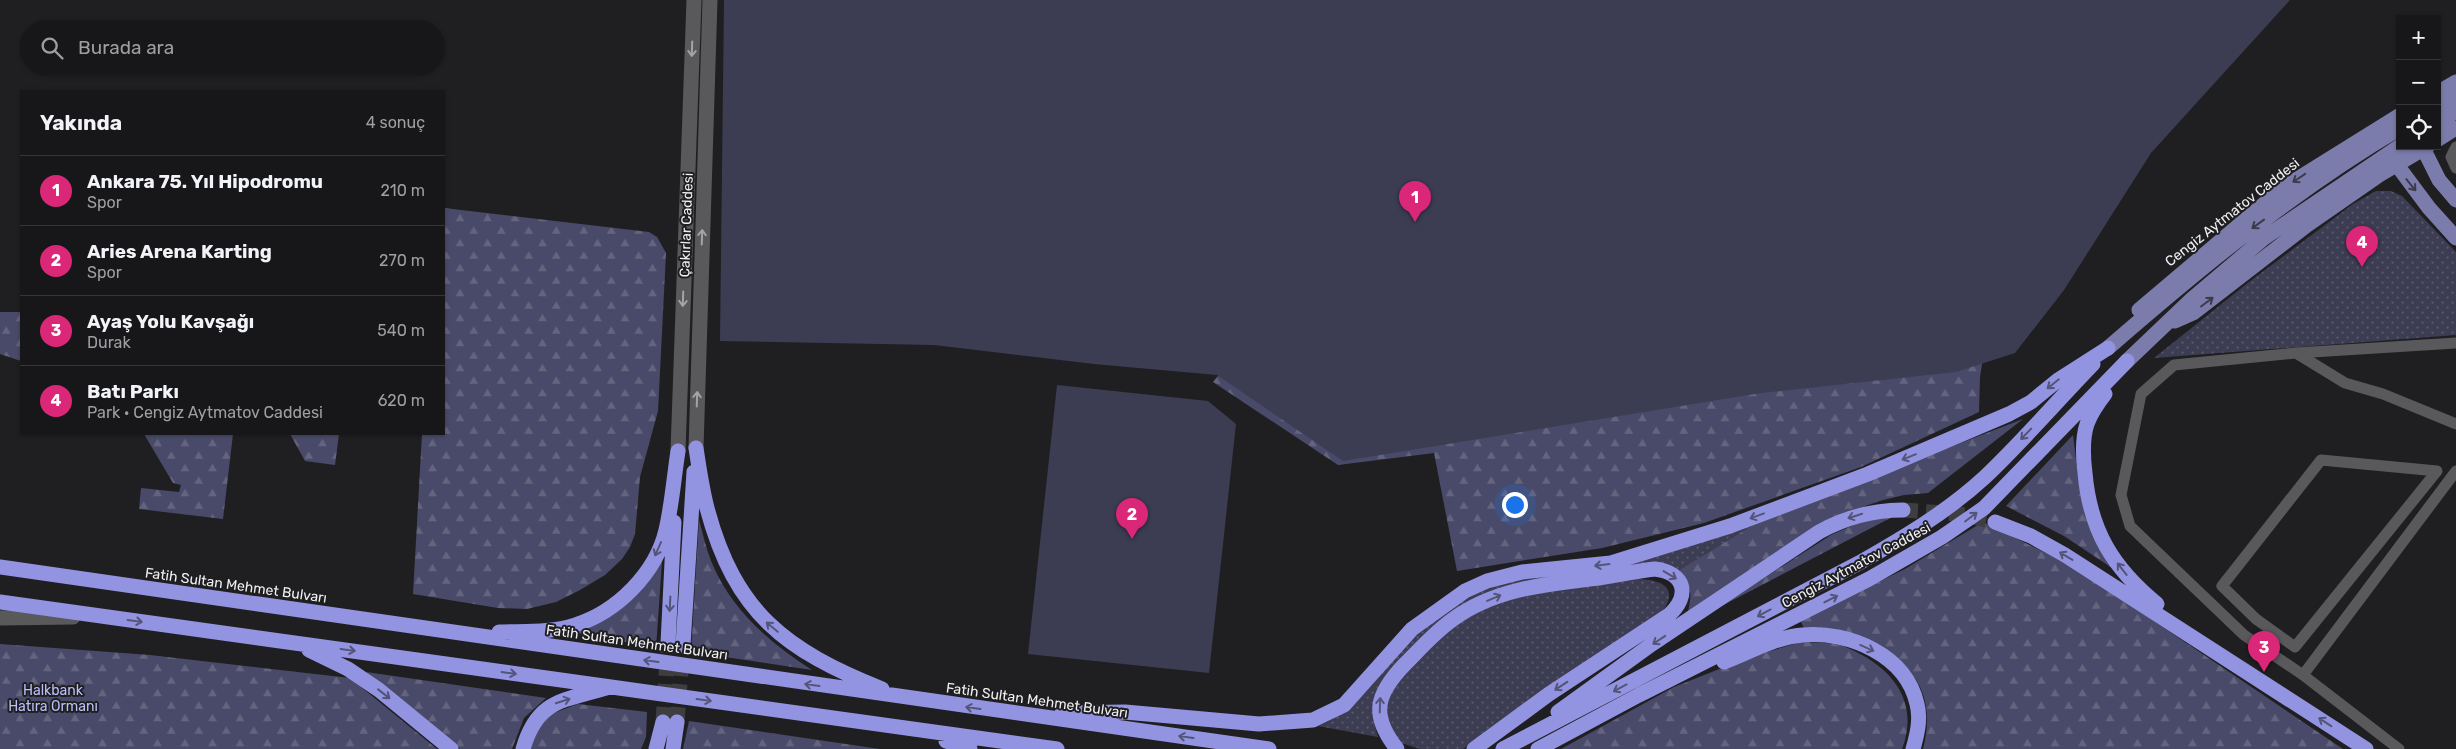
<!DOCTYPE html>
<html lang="tr">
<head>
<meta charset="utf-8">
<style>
  body { margin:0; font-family:Rubik,sans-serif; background:#202023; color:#f1f3f6 }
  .controls { position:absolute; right:15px; top:15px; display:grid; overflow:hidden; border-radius:0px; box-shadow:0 1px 4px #0004 }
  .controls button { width:45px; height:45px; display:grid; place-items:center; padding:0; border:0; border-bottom:1px solid #363639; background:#17171a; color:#f1f3f6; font:25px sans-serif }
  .you { position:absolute; left:1514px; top:504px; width:18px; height:18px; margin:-12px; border:4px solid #fff; border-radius:50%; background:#1a73e8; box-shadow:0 0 0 8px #1a73e833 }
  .badge { display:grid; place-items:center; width:32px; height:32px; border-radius:50%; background:#db2777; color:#fff; font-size:16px; font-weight:700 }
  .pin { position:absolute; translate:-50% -41px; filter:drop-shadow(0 1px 2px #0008) }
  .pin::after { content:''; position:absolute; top:26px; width:18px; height:15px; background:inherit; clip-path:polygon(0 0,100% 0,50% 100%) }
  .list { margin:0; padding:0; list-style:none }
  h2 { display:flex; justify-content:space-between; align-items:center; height:65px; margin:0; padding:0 20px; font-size:21px }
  h2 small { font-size:16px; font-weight:400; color:#9e9fa2 }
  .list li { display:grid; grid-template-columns:32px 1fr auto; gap:15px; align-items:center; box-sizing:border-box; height:70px; padding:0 20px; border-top:1px solid #363639 }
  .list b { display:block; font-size:19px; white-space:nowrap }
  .list p { margin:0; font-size:16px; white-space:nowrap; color:#9e9fa2 }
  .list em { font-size:16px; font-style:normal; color:#9e9fa2 }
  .icon { flex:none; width:28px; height:28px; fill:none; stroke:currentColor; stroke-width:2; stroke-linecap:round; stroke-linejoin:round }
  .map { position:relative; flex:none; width:2456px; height:749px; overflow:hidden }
  .search { position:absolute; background:#17171a; box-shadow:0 1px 4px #0004; left:20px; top:20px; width:425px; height:55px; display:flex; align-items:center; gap:12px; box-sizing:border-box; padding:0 18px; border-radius:28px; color:#9e9fa2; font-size:19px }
  .panel { position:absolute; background:#17171a; box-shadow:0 1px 4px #0004; left:20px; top:90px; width:425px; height:345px; border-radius:0px }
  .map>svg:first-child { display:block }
  .green { fill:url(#green-dots) }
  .forest { fill:url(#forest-firs) }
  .pitch { fill:#3c3d52 }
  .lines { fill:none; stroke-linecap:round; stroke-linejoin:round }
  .highway-tunnel { stroke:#3e3e41; stroke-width:15; stroke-dasharray:15 8; stroke-linecap:butt }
  .street { stroke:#59595c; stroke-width:11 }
  .secondary { stroke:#59595c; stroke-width:15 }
  .primary { stroke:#7c7cac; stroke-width:15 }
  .highway { stroke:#9394e1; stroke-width:15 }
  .oneway { stroke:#a4a4a7 }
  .oneway2 { stroke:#3b3b4b }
  .oneway3 { stroke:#535478 }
  .labels { text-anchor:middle; stroke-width:4; stroke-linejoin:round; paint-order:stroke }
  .street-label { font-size:14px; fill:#f0f0f2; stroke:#1f1f22 }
  .park-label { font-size:14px; fill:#bcbff9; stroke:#1f1f22 }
</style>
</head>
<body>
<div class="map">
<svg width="2456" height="749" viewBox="0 0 2456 749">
  <defs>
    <pattern id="green-dots" width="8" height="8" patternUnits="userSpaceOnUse" patternTransform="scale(1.25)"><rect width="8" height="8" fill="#3c3d52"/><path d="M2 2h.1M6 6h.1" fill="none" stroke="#58596b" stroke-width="1.8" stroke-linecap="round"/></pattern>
    <pattern id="forest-firs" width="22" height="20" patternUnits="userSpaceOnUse" patternTransform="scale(1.25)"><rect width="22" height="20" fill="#494a69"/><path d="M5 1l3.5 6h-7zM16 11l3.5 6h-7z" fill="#64647f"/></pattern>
  </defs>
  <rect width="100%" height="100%" fill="#1f1f22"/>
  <path class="green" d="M2376 191H2391L2402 196 2456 252V335L2154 358 2249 282 2353 204Z
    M1761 520 1679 570 1672 567 1474 601 1377 690C1370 707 1373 719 1378 737L1318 726C1361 710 1384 666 1416 635 1437 614 1466 598 1493 586Z
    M1632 579C1656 578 1683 585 1661 613L1463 749H1420L1401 743 1390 730 1385 705 1395 683 1456 624 1488 607 1516 595Z"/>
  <path class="forest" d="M444 208 649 232 657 237 666 253 658 411 640 477 635 534 630 547 622 559 605 575 580 590 556 602 527 609 498 608 413 594 422 434H444Z
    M0 312H21V361L0 354Z
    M1270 312 1988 327 1980 377 1979 412 1861 467 1704 523 1602 548 1457 571 1434 453 1338 465 1213 382Z
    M2023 419 1928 493 1904 495 1883 500 1841 514 1688 612C1692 593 1692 586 1679 570L1761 520Z
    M144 434H233L223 519 139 509 141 488 179 492 181 485 173 483Z
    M290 434H339L335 465 305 461Z
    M2073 435 2079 484 2112 568 2064 536 2006 506Z
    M1898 514 1714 610 1831 535 1865 520Z
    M699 520C703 534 706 548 711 561 731 610 769 642 812 670L691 652Z
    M1983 522 2074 567 2343 749H1923C1936 699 1917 664 1871 643 1864 639 1855 634 1847 632 1833 630 1818 630 1804 628L1800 620 1905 569Z
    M663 547 656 648 568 631 598 619Z
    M1801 642C1814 643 1831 642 1843 646 1889 664 1921 699 1902 749H1561L1674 687 1747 658Z
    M0 644 150 655 350 678 437 749H0Z
    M366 672 546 698 524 718 512 749H460Z
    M578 704 647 712 646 737 641 749H531V737L551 714Z
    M689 721 880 749H683Z"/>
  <path class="pitch" d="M724 0H2290L2151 153 2064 290 2015 353 1956 372 1761 393 1343 461 1217 375 1094 364 934 345 720 341Z
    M1057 385 1208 401 1236 424 1209 673 1028 654Z"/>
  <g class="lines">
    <path class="highway-tunnel" d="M1903 510 1960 514 1995 522
      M663 722 668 643
      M677 722 683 645"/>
    <path class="street" d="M2456 147 2451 157 2456 168
      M2296 353 2456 343
      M2321 460 2437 471 2295 647 2256 619 2222 586Z
      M2303 675 2456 471
      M2399 749 2303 675 2244 635 2130 526 2121 495 2141 394 2174 365 2296 353 2345 383 2383 394 2456 424"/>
    <path class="secondary" d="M696 448 710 0
      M678 451 694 0
      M0 618 73 617"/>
    <path class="primary" d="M2437 93 2456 82
      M2437 106 2456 95
      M2437 123 2456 111
      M2437 140 2456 128
      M2422 146 2439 180 2456 200
      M2391 157 2429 208 2456 238
      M2139 310 2283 188 2400 115
      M2175 321 2193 313 2307 225 2379 175 2428 146
      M2108 348C2200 268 2295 190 2400 128
      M2127 361 2192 299 2264 238 2400 146"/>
    <path class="highway" d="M2105 394C2098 403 2091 413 2087 424 2082 439 2083 457 2085 473 2090 531 2113 568 2157 604
      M696 448C699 468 702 489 707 508 735 613 785 650 882 689
      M1995 522 2031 536 2065 555 2366 749
      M0 567 1269 749
      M0 602 1057 749
      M499 632C524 631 551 633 575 625 617 612 656 573 666 530 672 504 674 477 678 451
      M668 643 674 522
      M683 645 694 472
      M309 650 348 669 379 690 451 749
      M1724 662C1750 652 1776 637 1803 635 1849 631 1906 655 1917 704 1921 719 1917 735 1913 749
      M1558 712 1652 644 1819 532C1846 517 1872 510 1903 510
      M1062 713 1125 712 1259 724 1313 720 1344 705 1412 629 1465 591 1487 581 1522 572 1611 563 1730 526 1868 474 2009 414 2031 402 2058 380 2108 348
      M946 741 970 749
      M523 749C537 700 562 701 606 688
      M656 749 663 722
      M673 749 677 722
      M1397 749C1370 715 1376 694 1405 664 1420 649 1434 633 1452 620 1495 588 1548 584 1599 578 1618 575 1637 571 1655 569 1686 573 1690 596 1669 615L1549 694 1474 749
      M1503 749 1859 563C1903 538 1947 512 1985 477 2023 441 2057 401 2093 364
      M1538 749 1639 695 1869 579 1942 537 1984 508 2127 361"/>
  </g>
  <defs><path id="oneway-shaft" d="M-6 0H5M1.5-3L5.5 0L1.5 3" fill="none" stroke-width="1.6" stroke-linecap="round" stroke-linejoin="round" transform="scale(1.25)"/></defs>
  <g class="oneway">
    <use href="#oneway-shaft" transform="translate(692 49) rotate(92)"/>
    <use href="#oneway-shaft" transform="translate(702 237) rotate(-88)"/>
    <use href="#oneway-shaft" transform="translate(683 299) rotate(92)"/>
    <use href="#oneway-shaft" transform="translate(697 399) rotate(-88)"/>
  </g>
  <g class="oneway2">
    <use href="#oneway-shaft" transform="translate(2299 178) rotate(146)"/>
    <use href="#oneway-shaft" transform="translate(2411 185) rotate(51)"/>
    <use href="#oneway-shaft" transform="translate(2258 224) rotate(144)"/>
    <use href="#oneway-shaft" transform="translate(2207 302) rotate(-37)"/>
  </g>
  <g class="oneway3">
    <use href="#oneway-shaft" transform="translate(2053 384) rotate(141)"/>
    <use href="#oneway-shaft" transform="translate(2026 434) rotate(134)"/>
    <use href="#oneway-shaft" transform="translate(1909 457) rotate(158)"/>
    <use href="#oneway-shaft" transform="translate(1757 516) rotate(160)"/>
    <use href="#oneway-shaft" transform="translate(1855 516) rotate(162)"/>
    <use href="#oneway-shaft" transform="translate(1971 517) rotate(-37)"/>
    <use href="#oneway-shaft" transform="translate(658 549) rotate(114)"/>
    <use href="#oneway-shaft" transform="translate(2066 556) rotate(-149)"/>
    <use href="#oneway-shaft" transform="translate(1602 565) rotate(173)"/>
    <use href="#oneway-shaft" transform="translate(2122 569) rotate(-128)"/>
    <use href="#oneway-shaft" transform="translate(1670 575) rotate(31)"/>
    <use href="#oneway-shaft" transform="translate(1494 598) rotate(-23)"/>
    <use href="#oneway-shaft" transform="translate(1831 599) rotate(-27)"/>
    <use href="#oneway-shaft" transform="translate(670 604) rotate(93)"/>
    <use href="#oneway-shaft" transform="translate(1764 613) rotate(152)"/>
    <use href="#oneway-shaft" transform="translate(135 621) rotate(8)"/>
    <use href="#oneway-shaft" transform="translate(772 627) rotate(-140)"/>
    <use href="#oneway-shaft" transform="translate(1659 640) rotate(146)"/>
    <use href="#oneway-shaft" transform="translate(1867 648) rotate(24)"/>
    <use href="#oneway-shaft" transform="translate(348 650) rotate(8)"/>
    <use href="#oneway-shaft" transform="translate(651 661) rotate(-172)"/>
    <use href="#oneway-shaft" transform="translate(509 673) rotate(8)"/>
    <use href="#oneway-shaft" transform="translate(812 685) rotate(-172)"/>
    <use href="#oneway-shaft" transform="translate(1561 686) rotate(147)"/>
    <use href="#oneway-shaft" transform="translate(1620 688) rotate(152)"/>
    <use href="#oneway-shaft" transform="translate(384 694) rotate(38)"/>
    <use href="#oneway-shaft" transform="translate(704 700) rotate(8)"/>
    <use href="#oneway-shaft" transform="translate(563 701) rotate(-18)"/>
    <use href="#oneway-shaft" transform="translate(1380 705) rotate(-88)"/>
    <use href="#oneway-shaft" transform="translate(973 708) rotate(-172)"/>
    <use href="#oneway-shaft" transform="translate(2325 722) rotate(-147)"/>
    <use href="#oneway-shaft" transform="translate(1186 737) rotate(-172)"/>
  </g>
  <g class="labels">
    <g class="street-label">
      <text transform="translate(2232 212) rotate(-38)" y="5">Cengiz Aytmatov Caddesi</text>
      <text transform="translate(686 225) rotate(-88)" y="5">Çakırlar Caddesi</text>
      <text transform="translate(1856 565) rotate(-28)" y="5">Cengiz Aytmatov Caddesi</text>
      <text transform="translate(236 585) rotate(8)" y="5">Fatih Sultan Mehmet Bulvarı</text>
      <text transform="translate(637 642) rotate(8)" y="5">Fatih Sultan Mehmet Bulvarı</text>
      <text transform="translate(1037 700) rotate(8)" y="5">Fatih Sultan Mehmet Bulvarı</text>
    </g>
    <g class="park-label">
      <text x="53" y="695">Halkbank<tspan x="53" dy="16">Hatıra Ormanı</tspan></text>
    </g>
  </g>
</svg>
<div class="controls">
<button>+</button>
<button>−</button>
<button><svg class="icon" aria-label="locate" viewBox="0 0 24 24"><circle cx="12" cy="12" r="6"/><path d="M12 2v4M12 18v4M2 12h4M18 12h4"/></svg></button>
</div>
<div class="you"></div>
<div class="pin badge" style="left:1415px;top:222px">1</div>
<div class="pin badge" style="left:1132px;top:539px">2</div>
<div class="pin badge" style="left:2264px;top:672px">3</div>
<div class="pin badge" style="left:2362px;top:267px">4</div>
<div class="search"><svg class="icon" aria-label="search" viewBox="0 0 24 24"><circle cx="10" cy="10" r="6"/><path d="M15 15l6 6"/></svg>Burada ara</div>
<section class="panel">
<h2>Yakında<small>4 sonuç</small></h2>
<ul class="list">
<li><span class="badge">1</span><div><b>Ankara 75. Yıl Hipodromu</b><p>Spor</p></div><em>210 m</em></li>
<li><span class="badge">2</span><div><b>Aries Arena Karting</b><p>Spor</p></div><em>270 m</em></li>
<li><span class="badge">3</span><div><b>Ayaş Yolu Kavşağı</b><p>Durak</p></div><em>540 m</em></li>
<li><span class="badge">4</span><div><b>Batı Parkı</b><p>Park · Cengiz Aytmatov Caddesi</p></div><em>620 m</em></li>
</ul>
</section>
</div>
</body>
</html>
